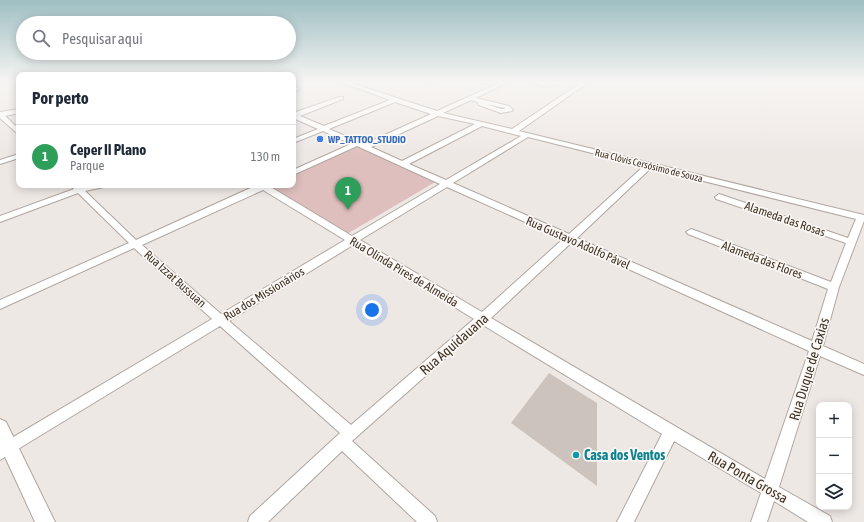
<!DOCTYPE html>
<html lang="pt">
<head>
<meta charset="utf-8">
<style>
  body { margin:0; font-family:"Asap Condensed",sans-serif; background:#f6f6f7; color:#1f2937 }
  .controls { position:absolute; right:12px; bottom:12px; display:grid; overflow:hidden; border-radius:8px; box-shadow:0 2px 10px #0003 }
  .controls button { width:36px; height:36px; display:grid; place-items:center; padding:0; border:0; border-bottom:1px solid #e0e1e3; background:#fff; color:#1f2937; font:20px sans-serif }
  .you { position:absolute; left:372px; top:310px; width:14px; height:14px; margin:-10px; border:3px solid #fff; border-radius:50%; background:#1a73e8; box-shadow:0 0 0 6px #1a73e833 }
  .badge { display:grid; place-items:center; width:26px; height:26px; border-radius:50%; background:#7c3aed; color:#fff; font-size:13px; font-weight:700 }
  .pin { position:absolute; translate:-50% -33px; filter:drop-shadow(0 1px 2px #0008) }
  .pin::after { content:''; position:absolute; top:21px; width:14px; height:12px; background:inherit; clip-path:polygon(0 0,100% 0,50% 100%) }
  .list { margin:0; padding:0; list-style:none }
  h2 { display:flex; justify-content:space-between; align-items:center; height:52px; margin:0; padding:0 16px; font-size:17px }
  h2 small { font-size:13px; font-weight:400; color:#747a83 }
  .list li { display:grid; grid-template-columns:26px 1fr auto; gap:12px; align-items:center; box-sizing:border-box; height:64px; padding:0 16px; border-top:1px solid #e0e1e3 }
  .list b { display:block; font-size:15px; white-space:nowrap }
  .list p { margin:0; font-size:13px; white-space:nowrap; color:#747a83 }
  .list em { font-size:13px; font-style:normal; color:#747a83 }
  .icon { flex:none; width:22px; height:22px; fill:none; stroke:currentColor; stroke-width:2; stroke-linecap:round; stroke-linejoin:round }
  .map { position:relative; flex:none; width:864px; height:522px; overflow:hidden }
  .search { position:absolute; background:#fff; box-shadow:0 2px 10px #0003; left:16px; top:16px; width:280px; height:44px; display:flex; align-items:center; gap:10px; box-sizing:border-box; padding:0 14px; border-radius:22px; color:#747a83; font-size:15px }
  .panel { position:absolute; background:#fff; box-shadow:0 2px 10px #0003; left:16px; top:72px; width:280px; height:116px; border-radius:8px }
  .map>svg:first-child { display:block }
  .green { fill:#dfbfbd }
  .building { fill:#ccc3bd }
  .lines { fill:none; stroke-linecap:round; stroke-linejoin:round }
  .street-casing { stroke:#afa69f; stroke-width:2 }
  .secondary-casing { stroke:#b2a49a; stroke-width:2 }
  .street { fill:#fff; fill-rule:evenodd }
  .secondary { fill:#fff; fill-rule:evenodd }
  .shop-dot { fill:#3f7fe0; stroke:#faf7f5; stroke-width:1.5 }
  .culture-dot { fill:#0f9aa8; stroke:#faf7f5; stroke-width:1.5 }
  .labels { text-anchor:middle; stroke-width:3.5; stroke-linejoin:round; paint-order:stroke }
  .far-shop-label { font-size:10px; font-weight:bold; fill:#366cbe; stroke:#faf7f5; text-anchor:start }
  .far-street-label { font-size:10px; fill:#403223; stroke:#faf7f5 }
  .street-label { font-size:12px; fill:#403223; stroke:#faf7f5 }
  .near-street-label { font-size:14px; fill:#403223; stroke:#faf7f5 }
  .near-culture-label { font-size:14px; font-weight:bold; fill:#0d838f; stroke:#faf7f5; text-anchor:start }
</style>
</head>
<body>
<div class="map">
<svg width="864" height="522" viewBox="0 0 864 522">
  <rect width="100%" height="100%" fill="#eee8e5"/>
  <path class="green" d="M358 146 437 181 347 234 268 186 293 185V175Z"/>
  <path class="building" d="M549 373 597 403V486L511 423Z"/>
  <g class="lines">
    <defs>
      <path id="street" d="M0 82H11L0 86Z
        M340 82H348L437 111 501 82H508L476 98 509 106 513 110 512 111 501 113 479 105 477 102 471 100 443 113 512 129 582 82H589L519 131 864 215V221L839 287 823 346 864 364V375L820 356 779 487 830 516 832 522H808L774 501 767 522H751L761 493 674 441 634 522H617L662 434 483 325 352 441 435 516 437 522H417L342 451 268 522H248L250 516 340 433 220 326 0 460V445L212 319 134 248 0 309V300L129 243 78 193 0 222V216L74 189 70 185H105L104 187 85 191 136 240 257 185H270L269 186 352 236 440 184 357 146 293 175V170L351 144 323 131 293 143V139L318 129 293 118V113L339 97H343V99L300 116 324 126 390 100ZM395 102 431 114 365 144 363 143 362 141H357L329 129ZM486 104 505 108V109H501ZM438 116 475 124 402 161 371 147ZM482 126 521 136 446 180 409 164ZM528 137 644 166 569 234 453 183ZM651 168 856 219 848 238 722 195 719 194 715 197 716 199 846 243 831 282 694 230 691 229 686 232 688 234 828 289 812 341 577 238ZM447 187 563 239 482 312 360 240ZM263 190 345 240 221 314 142 245ZM571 243 809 351 765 479 491 318ZM353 245 474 319 351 425 229 321Z
        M428 82H440L437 84Z
        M531 82 546 83 545 82H552L556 85 546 87Z
        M297 87 299 88V90L293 92V88Z
        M19 109V113L5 116 19 129V135L0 118V112Z
        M19 154V158L0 164V160Z"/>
      <path id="secondary" d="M0 419 6 422 55 522H35L0 446Z"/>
    </defs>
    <use href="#street" class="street-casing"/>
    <use href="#secondary" class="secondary-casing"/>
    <use href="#street" class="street"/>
    <use href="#secondary" class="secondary"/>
  </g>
  <linearGradient id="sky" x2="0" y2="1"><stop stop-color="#9fbfc3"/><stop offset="0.53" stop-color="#f7f5f3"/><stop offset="1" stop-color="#f7f5f3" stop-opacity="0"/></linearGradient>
  <rect width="864" height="155" fill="url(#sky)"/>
  <circle class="shop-dot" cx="320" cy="139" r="4"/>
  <circle class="culture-dot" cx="576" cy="455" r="4"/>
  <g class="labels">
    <g class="far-shop-label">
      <text x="328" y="143">WP_TATTOO_STUDIO</text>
    </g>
    <g class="far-street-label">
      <text transform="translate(649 165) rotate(14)" y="4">Rua Clóvis Cersósimo de Souza</text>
    </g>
    <g class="street-label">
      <text transform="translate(785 219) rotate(19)" y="4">Alameda das Rosas</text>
      <text transform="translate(578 243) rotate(24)" y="4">Rua Gustavo Adolfo Pável</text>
      <text transform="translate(762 260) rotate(21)" y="4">Alameda das Flores</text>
      <text transform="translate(404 272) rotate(31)" y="4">Rua Olinda Pires de Almeida</text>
      <text transform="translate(175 279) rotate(42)" y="4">Rua Izzat Bussuan</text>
      <text transform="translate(264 294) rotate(-31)" y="4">Rua dos Missionários</text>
    </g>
    <g class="near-street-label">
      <text transform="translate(454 344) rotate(-41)" y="5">Rua Aquidauana</text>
      <text transform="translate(809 369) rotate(-73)" y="5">Rua Duque de Caxias</text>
      <text transform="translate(748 477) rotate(30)" y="5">Rua Ponta Grossa</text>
    </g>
    <g class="near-culture-label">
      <text x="584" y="460">Casa dos Ventos</text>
    </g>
  </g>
</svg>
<div class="controls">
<button>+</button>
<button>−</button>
<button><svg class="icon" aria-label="layers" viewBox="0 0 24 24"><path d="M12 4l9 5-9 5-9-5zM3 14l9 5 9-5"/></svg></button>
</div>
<div class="you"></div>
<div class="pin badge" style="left:348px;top:210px;background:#2e9e5b">1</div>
<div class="search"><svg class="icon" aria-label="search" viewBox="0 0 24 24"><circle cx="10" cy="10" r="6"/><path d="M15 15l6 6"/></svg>Pesquisar aqui</div>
<section class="panel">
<h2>Por perto<small></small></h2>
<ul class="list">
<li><span class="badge" style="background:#2e9e5b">1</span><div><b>Ceper II Plano</b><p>Parque</p></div><em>130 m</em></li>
</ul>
</section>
</div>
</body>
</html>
